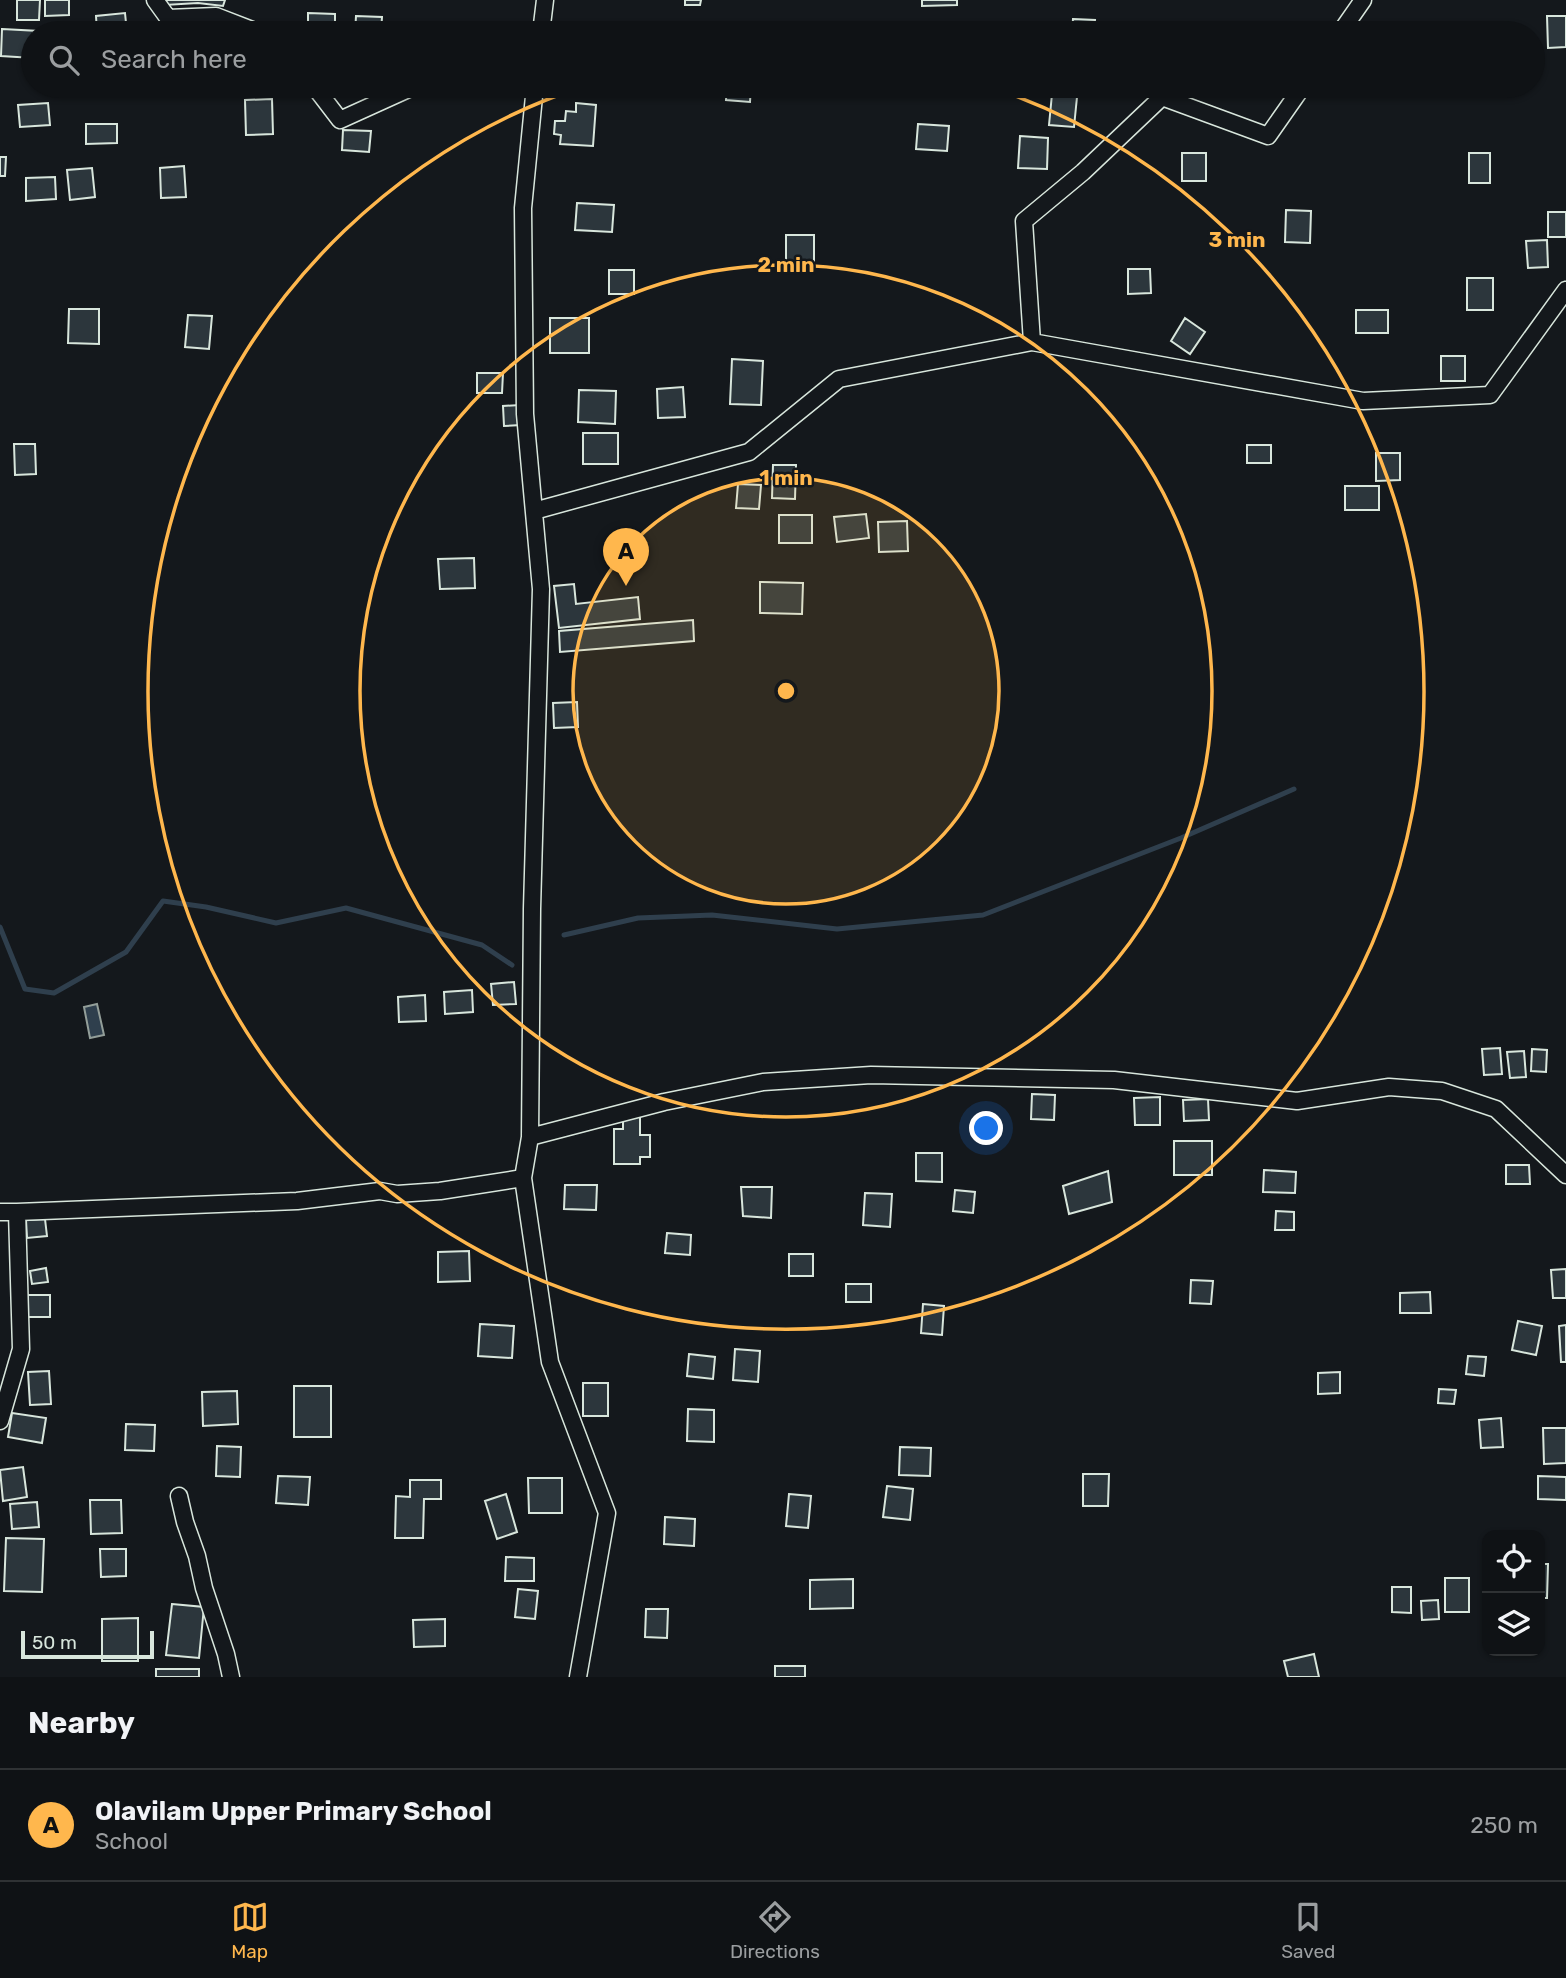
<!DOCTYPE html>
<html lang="en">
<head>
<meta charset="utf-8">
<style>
  body { margin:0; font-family:Rubik,sans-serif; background:#1d2022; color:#f1f3f6 }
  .controls { position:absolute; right:21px; bottom:21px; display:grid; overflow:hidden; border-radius:14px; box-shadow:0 2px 5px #0004 }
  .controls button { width:63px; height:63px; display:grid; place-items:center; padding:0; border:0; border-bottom:2px solid #2f3234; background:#0f1215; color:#f1f3f6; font:35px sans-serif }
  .scale { position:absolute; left:21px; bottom:18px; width:133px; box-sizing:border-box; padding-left:7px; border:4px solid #d8e6dc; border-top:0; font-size:19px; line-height:24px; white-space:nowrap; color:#d8e6dc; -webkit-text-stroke:5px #14181c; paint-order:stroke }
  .you { position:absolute; left:987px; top:1129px; width:24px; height:24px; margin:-18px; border:5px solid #fff; border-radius:50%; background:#1a73e8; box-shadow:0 0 0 10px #1a73e833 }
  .badge { display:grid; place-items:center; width:46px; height:46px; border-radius:50%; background:#ffb74d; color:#111; font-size:23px; font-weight:700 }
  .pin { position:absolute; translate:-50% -58px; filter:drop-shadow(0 2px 4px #0008) }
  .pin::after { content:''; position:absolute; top:37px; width:24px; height:21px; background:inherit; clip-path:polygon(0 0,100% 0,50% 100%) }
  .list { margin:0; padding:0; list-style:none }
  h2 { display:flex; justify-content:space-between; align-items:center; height:91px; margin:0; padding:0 28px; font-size:30px }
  h2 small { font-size:23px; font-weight:400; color:#9b9ea0 }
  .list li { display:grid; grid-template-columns:46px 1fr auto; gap:21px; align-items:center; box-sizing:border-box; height:112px; padding:0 28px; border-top:2px solid #2f3234 }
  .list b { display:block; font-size:26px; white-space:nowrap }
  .list p { margin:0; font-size:23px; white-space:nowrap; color:#9b9ea0 }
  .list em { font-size:23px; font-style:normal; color:#9b9ea0 }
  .icon { flex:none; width:38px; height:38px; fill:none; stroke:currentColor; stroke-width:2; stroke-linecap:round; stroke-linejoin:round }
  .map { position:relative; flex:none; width:1566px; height:1677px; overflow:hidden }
  .search { position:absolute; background:#0f1215; box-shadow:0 2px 5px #0004; left:21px; right:21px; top:21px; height:77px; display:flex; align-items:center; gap:18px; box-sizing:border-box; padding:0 24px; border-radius:38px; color:#9b9ea0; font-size:26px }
  .sheet { height:203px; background:#0f1215 }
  nav { display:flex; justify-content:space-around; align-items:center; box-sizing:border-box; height:98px; border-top:2px solid #2f3234; background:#0f1215; font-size:19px; color:#9b9ea0 }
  nav a { display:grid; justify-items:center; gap:4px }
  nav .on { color:#ffb74d }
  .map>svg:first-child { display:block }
  .water { fill:#2f3f4d; stroke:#939e99; stroke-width:2 }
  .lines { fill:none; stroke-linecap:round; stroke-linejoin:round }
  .stream { stroke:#2f3f4d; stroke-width:5 }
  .building { fill:#2c363c; stroke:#d8e6dc; stroke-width:2 }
  .street-casing { stroke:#d8e6dc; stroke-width:19 }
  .street { stroke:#14181c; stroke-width:16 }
  .ring { fill:none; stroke:#ffb74d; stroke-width:3.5 }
  .centre { fill:#ffb74d; stroke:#14181c; stroke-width:3.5 }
  .ring-label { font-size:21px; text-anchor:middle; font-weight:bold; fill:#ffb74d; stroke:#14181c; stroke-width:5; stroke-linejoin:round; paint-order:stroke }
</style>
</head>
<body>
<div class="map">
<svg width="1566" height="1677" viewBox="0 0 1566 1677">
  <rect width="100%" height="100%" fill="#14181c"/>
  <path class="water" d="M97 1004 104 1035 90 1038 84 1007Z"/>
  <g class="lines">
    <path class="stream" d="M0 927 25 989 54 993 126 952 163 901 206 907 276 923 346 908 482 945 512 965
      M564 935 638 918 712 915 837 929 983 915 1181 838 1294 789"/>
  </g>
  <path class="building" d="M17 0H40L39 20H17Z
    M45 0H69V15L45 16Z
    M166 0H225L223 6 198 3 165 5Z
    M685 0H701L700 5H685Z
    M922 0H957V5L922 6Z
    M125 13 127 33H97L96 16Z
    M308 13 335 14V33H308Z
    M356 16 382 17 381 33H355Z
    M1547 16H1566V47L1548 48Z
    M1073 19 1095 20 1094 33H1072Z
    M194 27 221 30V33H193Z
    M2 29 39 31 38 33H33V58L1 56Z
    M804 30 835 33H804Z
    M727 86H751L750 102 726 100Z
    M1052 94 1077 97 1074 127 1049 125Z
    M272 99 273 134 246 135 245 100Z
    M48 103 50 125 20 127 18 105Z
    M576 103 596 105 593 146 560 144 561 135 554 134 555 121H565L566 111 576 112Z
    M86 124H117V143L86 144Z
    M918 124 949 126 947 151 916 149Z
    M343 130 371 131 369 152 342 150Z
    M1020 136 1048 138 1047 169 1018 168Z
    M1182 153H1206V181H1182Z
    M1469 153H1490V183H1469Z
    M0 157H6L5 176H0Z
    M184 166 186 197 161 198 160 168Z
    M92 168 95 197 70 200 67 170Z
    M55 177 56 199 26 201V178Z
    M577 203 614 205 612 232 575 230Z
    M1286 210 1311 211 1310 243 1285 242Z
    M1548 212H1566V237H1548Z
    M786 235H814V266H786Z
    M1547 240 1548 267 1528 268 1526 241Z
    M1128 269H1150L1151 293 1128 294Z
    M609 270H634V294H609Z
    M1467 278H1493V310H1467Z
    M69 309H99V344L68 343Z
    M1356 310H1388V333H1356Z
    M188 315 212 316 209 349 185 347Z
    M550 318H589V353H550Z
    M1185 318 1205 332 1190 354 1171 341Z
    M1441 356H1465V381H1441Z
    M732 359 763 361 761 405 730 404Z
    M477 373H503L502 393H477Z
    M683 387 685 417 658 418 657 389Z
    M579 390 616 391 615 424 578 422Z
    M520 405 521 425 504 426 503 406Z
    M583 433H618V464H583Z
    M14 444H35L36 474 15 475Z
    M1247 445H1271V463H1247Z
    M1376 453H1400V480L1376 481Z
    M773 465H796L795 499 772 498Z
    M738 484 761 485 759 509 736 508Z
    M1345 486H1379V510H1345Z
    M866 514 869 538 837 542 834 517Z
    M779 515H812V543H779Z
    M907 521 908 551 879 552 878 522Z
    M474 558 475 588 440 589 438 559Z
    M760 582 803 583 802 614 760 613Z
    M574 584 576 604 638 597 640 619 559 628 554 586Z
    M693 620 694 641 560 652 559 631Z
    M577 702 578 727 554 728 553 703Z
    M514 982 516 1004 493 1005 491 984Z
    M472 990 473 1012 445 1014 444 992Z
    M425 995 426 1021 399 1022 398 997Z
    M1500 1048 1502 1074 1484 1075 1482 1049Z
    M1532 1049 1547 1050 1546 1072 1531 1071Z
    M1524 1051 1526 1077 1510 1078 1507 1052Z
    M1032 1094 1055 1095 1054 1120 1031 1119Z
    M1160 1097V1125H1135L1134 1098Z
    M1208 1099 1209 1120 1184 1121 1183 1100Z
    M623 1117H640V1135H650V1157H640V1164H614V1129H623Z
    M1174 1141H1212V1175H1174Z
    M916 1153H942V1182L916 1181Z
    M1506 1165H1529L1530 1184H1506Z
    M1264 1170 1296 1172 1295 1193 1263 1192Z
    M1108 1171 1112 1202 1069 1214 1063 1186Z
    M565 1185H597L596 1210 564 1209Z
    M741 1187H772L771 1218 743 1216Z
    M955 1190 975 1192 973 1213 953 1211Z
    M865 1193 892 1194 890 1227 863 1225Z
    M1276 1211 1294 1212V1230H1275Z
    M45 1219 47 1236 27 1238 26 1220Z
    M667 1233 691 1235 690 1255 665 1253Z
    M469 1251 470 1281 438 1282V1252Z
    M789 1254H813V1276H789Z
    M46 1268 48 1282 32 1284 30 1271Z
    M1566 1269V1298H1553L1551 1270Z
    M1191 1280 1213 1281 1211 1304 1190 1303Z
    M846 1284H871V1302H846Z
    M1430 1292 1431 1313H1400V1293Z
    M27 1295H50V1317H27Z
    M923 1304 944 1306 942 1335 921 1333Z
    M1518 1321 1542 1326 1536 1355 1512 1350Z
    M480 1324 514 1326 512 1358 478 1356Z
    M1566 1325V1362H1561L1559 1326Z
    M735 1349 760 1351 758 1382 733 1380Z
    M689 1354 715 1357 713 1379 687 1376Z
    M1468 1356 1486 1357 1484 1376 1466 1374Z
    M49 1371 51 1404 30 1405 28 1372Z
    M1340 1372V1393L1318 1394V1373Z
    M583 1383H608V1416H583Z
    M294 1386H331V1437H294Z
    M1439 1389 1456 1390 1454 1404 1438 1403Z
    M237 1391 238 1424 203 1426 202 1392Z
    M688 1409 714 1410V1442L687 1441Z
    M12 1413 46 1418 42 1443 8 1437Z
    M1501 1418 1503 1447 1481 1448 1479 1420Z
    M126 1424 155 1425 154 1451 125 1450Z
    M1543 1428H1566V1463L1544 1464Z
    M217 1446 241 1447 240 1477 216 1476Z
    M900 1447 931 1448 930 1476 899 1475Z
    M23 1467 27 1497 3 1501 0 1470Z
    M1083 1474H1109L1108 1506H1083Z
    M278 1476 310 1477 308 1505 276 1503Z
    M1538 1476 1566 1477V1500L1538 1499Z
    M528 1478H562V1513H529Z
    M410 1480H441V1499H424L423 1538H395L396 1496 410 1497Z
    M887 1486 913 1489 910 1520 883 1517Z
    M506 1494 517 1532 497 1539 485 1501Z
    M789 1494 811 1496 808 1528 786 1526Z
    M90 1500H121L122 1533 91 1534Z
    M37 1502 39 1527 12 1529 10 1504Z
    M665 1517 695 1519 694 1546 664 1544Z
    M6 1538 44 1539 42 1592 4 1591Z
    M100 1549H126V1576L101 1577Z
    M506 1557 534 1558V1581H505Z
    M1540 1564H1548L1547 1598H1540Z
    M1445 1578H1469V1612H1445Z
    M853 1579V1608L810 1609V1580Z
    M1392 1587H1411V1613L1392 1612Z
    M518 1589 538 1591 535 1619 515 1617Z
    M1438 1600 1439 1619 1422 1620 1421 1601Z
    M172 1604 204 1607 199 1658 166 1655Z
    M646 1609H668L667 1638 645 1637Z
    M138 1618V1661H102V1619Z
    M445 1619V1646L414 1647 413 1620Z
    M1314 1654 1319 1677H1288L1284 1661Z
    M775 1666H805V1677H775Z
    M156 1669H199V1677H156Z"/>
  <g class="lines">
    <defs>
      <path id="street" d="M155 0 168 18 216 16 260 33
        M541 33 545 0
        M1340 33 1363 0
        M314 86 340 120 415 86
        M1032 342 1024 221 1083 172 1162 97 1268 136 1303 86
        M534 511 749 452 839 379 1032 342 1363 401 1490 395 1566 290
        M530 1137 532 909 541 589 525 414 523 208 535 86
        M523 1178 550 1362 607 1513 578 1677
        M0 1212H17L21 1349 0 1421
        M17 1212 297 1201 380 1191 397 1194 440 1191 523 1178 530 1137 664 1102 763 1082 871 1075 1114 1080 1297 1101 1389 1087 1442 1091 1496 1109 1566 1175
        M179 1496 185 1522 197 1556 204 1588 226 1654 231 1677"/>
    </defs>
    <use href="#street" class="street-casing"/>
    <use href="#street" class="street"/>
  </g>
  <circle cx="786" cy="691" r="213" fill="#ffb74d" fill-opacity=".12"/>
  <g class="ring">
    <circle cx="786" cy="691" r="213"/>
    <circle cx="786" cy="691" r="426"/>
    <path d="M988 86A638 638 0 1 1 584 86"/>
  </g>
  <circle cx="786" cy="691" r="10" class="centre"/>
  <g class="ring-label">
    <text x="1237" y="247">3 min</text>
    <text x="786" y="272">2 min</text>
    <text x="786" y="485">1 min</text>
  </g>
</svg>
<div class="controls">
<button><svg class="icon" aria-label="locate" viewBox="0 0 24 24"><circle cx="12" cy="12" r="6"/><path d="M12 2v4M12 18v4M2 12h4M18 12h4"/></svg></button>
<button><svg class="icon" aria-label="layers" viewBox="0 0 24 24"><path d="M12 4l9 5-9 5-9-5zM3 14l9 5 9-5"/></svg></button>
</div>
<div class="scale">50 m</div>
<div class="you"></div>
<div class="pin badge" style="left:626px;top:586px">A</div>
<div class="search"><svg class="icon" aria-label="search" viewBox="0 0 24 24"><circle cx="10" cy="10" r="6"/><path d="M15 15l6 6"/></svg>Search here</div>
</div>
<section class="sheet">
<h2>Nearby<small></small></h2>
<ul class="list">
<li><span class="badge">A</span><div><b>Olavilam Upper Primary School</b><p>School</p></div><em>250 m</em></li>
</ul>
</section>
<nav>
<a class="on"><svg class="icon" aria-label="map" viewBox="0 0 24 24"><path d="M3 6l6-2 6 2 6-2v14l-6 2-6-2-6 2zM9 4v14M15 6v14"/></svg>Map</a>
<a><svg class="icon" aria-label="directions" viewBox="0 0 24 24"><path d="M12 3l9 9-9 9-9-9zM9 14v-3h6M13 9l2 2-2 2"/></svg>Directions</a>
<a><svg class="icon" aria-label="saved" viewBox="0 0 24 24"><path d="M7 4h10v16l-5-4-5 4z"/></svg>Saved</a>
</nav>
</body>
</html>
